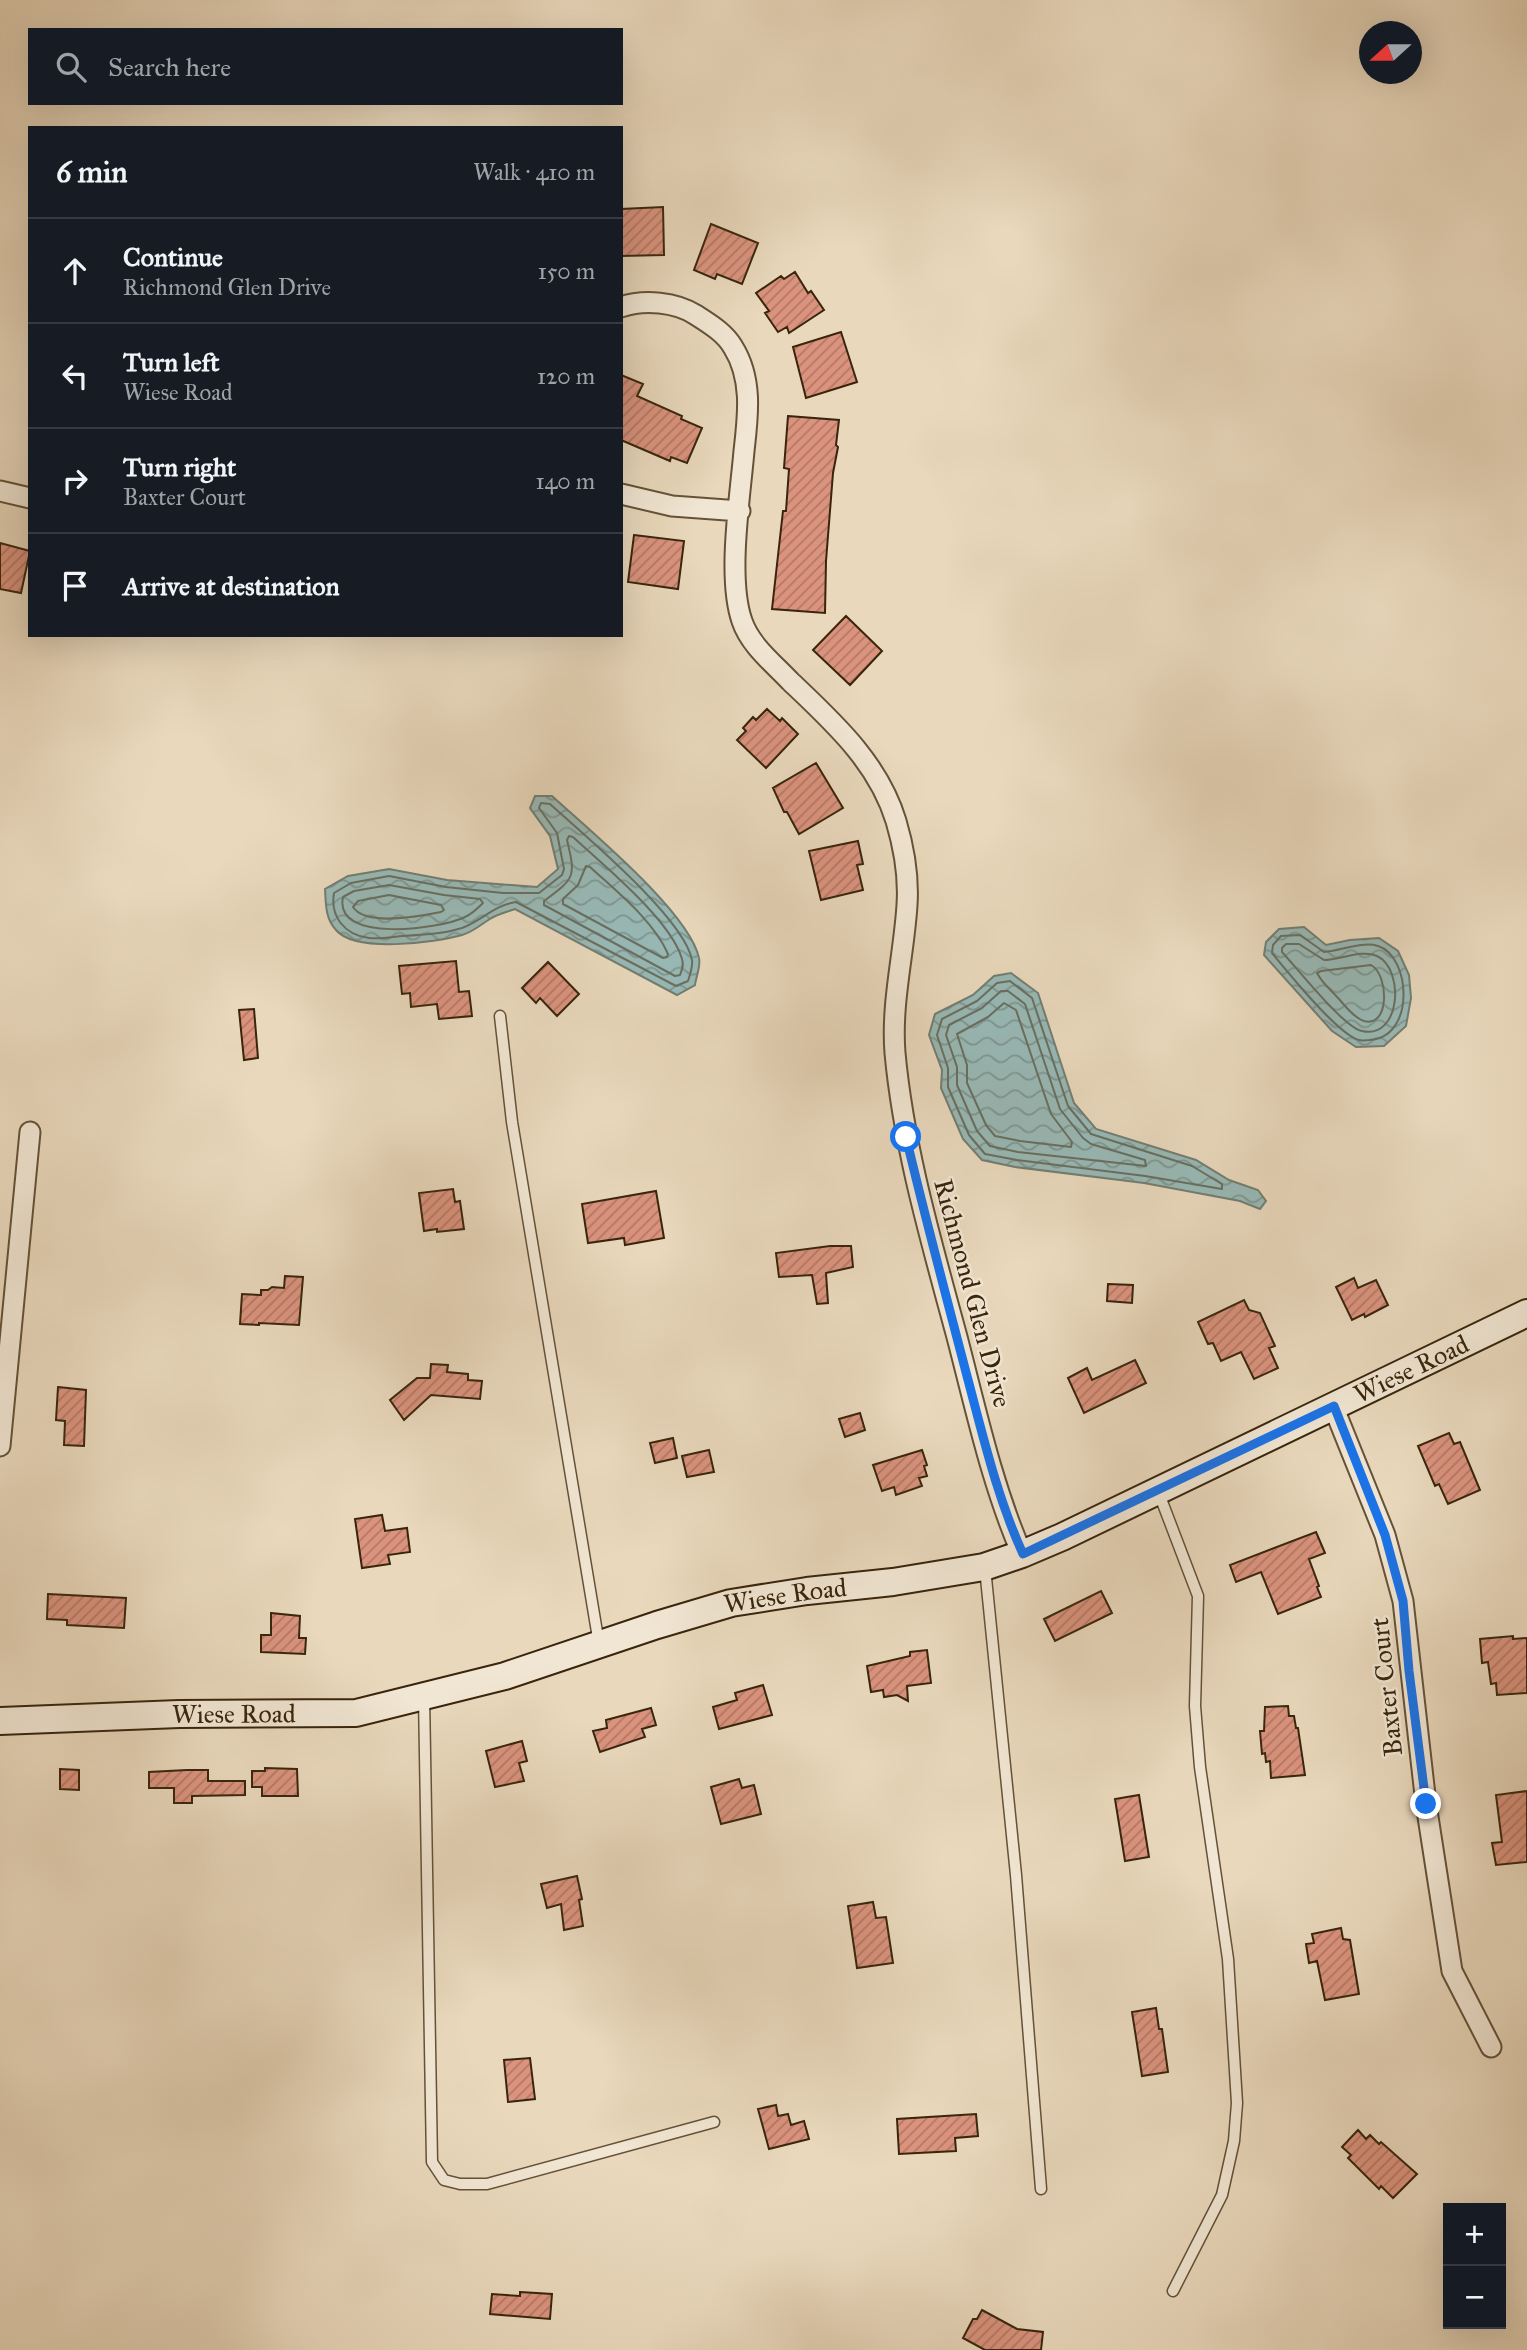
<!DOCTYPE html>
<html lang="en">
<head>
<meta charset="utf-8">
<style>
  body { margin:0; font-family:"IM FELL Great Primer",serif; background:#20242c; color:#f1f3f6 }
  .controls { position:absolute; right:21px; bottom:21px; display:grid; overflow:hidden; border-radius:0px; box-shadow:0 7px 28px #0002 }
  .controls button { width:63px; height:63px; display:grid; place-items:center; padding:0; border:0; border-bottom:2px solid #363941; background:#171b24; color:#f1f3f6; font:35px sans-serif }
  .compass { position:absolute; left:1359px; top:21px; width:63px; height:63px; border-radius:50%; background:#171b24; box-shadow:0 7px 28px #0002; rotate:249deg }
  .stop { position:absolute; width:21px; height:21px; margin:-16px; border:5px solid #1a73e8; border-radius:50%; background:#fff }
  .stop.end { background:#1a73e8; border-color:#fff; box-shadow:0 2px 7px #0008 }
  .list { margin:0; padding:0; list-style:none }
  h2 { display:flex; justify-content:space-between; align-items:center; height:91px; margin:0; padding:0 28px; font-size:30px }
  h2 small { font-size:23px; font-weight:400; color:#9ea1a6 }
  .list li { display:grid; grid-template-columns:46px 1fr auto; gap:21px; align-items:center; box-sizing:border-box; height:105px; padding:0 28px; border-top:2px solid #363941 }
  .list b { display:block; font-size:26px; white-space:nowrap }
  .list p { margin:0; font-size:23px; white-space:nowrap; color:#9ea1a6 }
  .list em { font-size:23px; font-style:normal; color:#9ea1a6 }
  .icon { flex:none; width:38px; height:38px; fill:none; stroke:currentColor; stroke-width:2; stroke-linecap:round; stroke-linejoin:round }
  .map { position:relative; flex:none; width:1527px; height:2350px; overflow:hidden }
  .search { position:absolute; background:#171b24; box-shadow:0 7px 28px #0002; left:28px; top:28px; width:595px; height:77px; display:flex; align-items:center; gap:18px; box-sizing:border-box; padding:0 24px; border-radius:0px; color:#9ea1a6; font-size:26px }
  .panel { position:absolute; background:#171b24; box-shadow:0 7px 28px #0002; left:28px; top:126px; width:595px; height:511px; border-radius:0px }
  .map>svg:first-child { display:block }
  .water { fill:url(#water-waves); stroke:#727e72; stroke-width:2 }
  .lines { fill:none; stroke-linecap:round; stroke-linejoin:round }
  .shore { stroke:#686f61; stroke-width:2 }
  .building { fill:url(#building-hatch); stroke:#38250c; stroke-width:2 }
  .lane-casing { stroke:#645238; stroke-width:13 }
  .street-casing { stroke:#645238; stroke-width:23 }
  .secondary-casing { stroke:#38250c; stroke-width:30 }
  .lane { stroke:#f1e6d3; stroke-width:10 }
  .street { stroke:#f1e6d3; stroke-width:19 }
  .secondary { stroke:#f1e6d3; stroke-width:26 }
  .route { stroke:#1a73e8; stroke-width:9 }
  .labels { text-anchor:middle; stroke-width:5; stroke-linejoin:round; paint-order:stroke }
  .street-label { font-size:26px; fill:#38250c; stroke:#f1e6d3 }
</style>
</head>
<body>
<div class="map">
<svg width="1527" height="2350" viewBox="0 0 1527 2350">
  <defs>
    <pattern id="water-waves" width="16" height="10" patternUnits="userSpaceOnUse" patternTransform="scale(1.75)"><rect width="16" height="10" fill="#98b9b6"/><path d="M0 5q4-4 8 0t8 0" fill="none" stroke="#7d9692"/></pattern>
    <pattern id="building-hatch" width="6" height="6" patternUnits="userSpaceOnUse" patternTransform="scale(1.75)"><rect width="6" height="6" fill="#db937e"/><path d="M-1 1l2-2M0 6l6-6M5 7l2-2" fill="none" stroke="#b37866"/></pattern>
  </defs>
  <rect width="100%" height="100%" fill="#e9d8bc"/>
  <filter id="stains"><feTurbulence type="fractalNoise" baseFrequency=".00286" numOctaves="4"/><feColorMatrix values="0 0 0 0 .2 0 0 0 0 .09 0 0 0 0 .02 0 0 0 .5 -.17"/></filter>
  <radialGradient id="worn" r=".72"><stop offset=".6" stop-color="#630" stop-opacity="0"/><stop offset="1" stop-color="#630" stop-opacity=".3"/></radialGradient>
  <path class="water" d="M535 796H552C589 830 689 912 699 958 701 966 696 977 695 985L677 995 515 909C507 912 497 914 490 919 480 925 473 932 462 935 435 943 355 953 336 930 325 918 326 904 325 889L348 876 389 869 447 880 537 887 558 869 550 836 530 808Z
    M1304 927 1326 945 1350 940 1379 938 1398 951 1409 975 1411 998 1406 1026 1384 1046 1356 1047 1332 1031 1264 955 1266 942 1279 929Z
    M1011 973 1038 993 1074 1103 1096 1129 1196 1160 1229 1180 1258 1190 1266 1201 1260 1209 1240 1201 1144 1183 1015 1167 982 1160 963 1139 941 1088 942 1070 929 1035 935 1014 973 995 994 976Z"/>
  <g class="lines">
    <path class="shore" d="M541 803 550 804C584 835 684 918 692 960 693 966 690 975 688 981L676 986 516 902C495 905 481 921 462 928 443 934 422 935 402 936 392 937 379 939 369 938 344 935 330 916 334 893L351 883 389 876 446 887 503 893H539L562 875 564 869 557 833 539 808Z
      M569 836 573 837C603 865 671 920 682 959 684 965 682 970 680 975L675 976 544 905V901C575 878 576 877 567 840Z
      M586 866 590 867C616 891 654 921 668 954L667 957 663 958 563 904V899L578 885Z
      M389 885 444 895 480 899 483 903C478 908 472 914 465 917 441 929 333 944 343 897L354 891Z
      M389 895 441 905 444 910 441 912C421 916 366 927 353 907L358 901Z
      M1300 935 1324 952C1340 951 1362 941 1378 946 1411 956 1416 1038 1369 1040 1366 1040 1362 1041 1359 1040 1338 1035 1287 971 1272 953L1273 945 1281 936Z
      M1286 944H1299L1324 960C1340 960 1362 949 1377 956 1405 969 1401 1040 1362 1031 1344 1028 1297 968 1282 952V948Z
      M1371 965C1389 975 1390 1028 1364 1021 1354 1018 1345 1006 1339 999 1332 991 1322 983 1317 973L1321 971Z
      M1010 981 1032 998 1068 1106 1091 1134 1192 1166 1222 1184V1189L1145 1176 1017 1160 985 1154 969 1135 948 1087V1068L937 1035 942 1019 977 1001 997 983Z
      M1001 991H1008L1025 1004 1060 1109 1083 1138 1091 1144 1145 1160 1146 1166 1018 1152 990 1146 977 1131 957 1085V1067L946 1035 949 1025 982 1008Z
      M1004 1003 1016 1010 1051 1114 1072 1142 1071 1147 1020 1141 995 1136 986 1125 967 1083V1065L957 1034 988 1017Z"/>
  </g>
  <path class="building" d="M663 207 664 255 621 256V209Z
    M711 224 758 243 742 284 717 274 715 279 694 270Z
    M795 272 808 293 811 291 824 310 789 333 787 327 778 332 765 313 769 311 756 293 781 276 784 279Z
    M841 332 857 382 806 398 793 347Z
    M621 375 643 384 637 396 682 416 681 419 702 428 687 463 671 457 670 461 621 440Z
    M788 416 839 420 836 445 838 447 833 473 826 561 825 613 772 609 783 511H786L789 469 784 468Z
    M634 535 684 541 678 589 628 582Z
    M0 543 30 551 21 593 0 589Z
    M846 616 882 651 850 685 813 650Z
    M767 709 780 721 782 718 798 734 766 768 737 740 746 731 743 728 753 717 756 720Z
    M816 763 843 808 799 834 787 812H784L773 788Z
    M858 841 863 864 857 865 863 890 821 900 809 851Z
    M456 961 459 992 469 991 472 1016 439 1019 437 1004 411 1007 410 993 402 994 399 966Z
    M548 962 579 994 557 1016 540 998 536 1003 522 988Z
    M254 1009 258 1058 244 1060 239 1010Z
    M453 1189 455 1202 460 1201 464 1229 437 1232V1229L424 1231 419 1193Z
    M656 1191 664 1238 625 1245 624 1238 588 1243 582 1204Z
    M830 1246H851L853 1267 826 1273 828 1303 817 1304 812 1275 779 1277 776 1253Z
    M285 1276 303 1277 299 1325 259 1323V1325L240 1324 242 1294 261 1295V1290H268L272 1287 284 1288Z
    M1354 1278 1358 1288 1376 1280 1388 1305 1365 1317 1364 1314 1352 1320 1336 1287Z
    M1108 1284 1133 1285 1132 1303 1107 1301Z
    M1244 1300 1249 1310 1260 1313 1275 1346 1269 1348 1278 1368 1254 1379 1241 1352 1221 1361 1213 1343 1208 1344 1198 1322Z
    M1135 1360 1146 1383 1084 1413 1068 1378 1087 1368 1092 1380Z
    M431 1364 448 1365 447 1372 468 1374V1380L482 1381 480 1399 431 1395 404 1420 390 1400 417 1378H430Z
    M58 1387 86 1390 84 1446 64 1445 65 1421 56 1420Z
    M860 1413 865 1430 845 1437 839 1419Z
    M1449 1433 1454 1444 1460 1442 1480 1490 1448 1504 1439 1484 1435 1486 1418 1446Z
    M673 1438 677 1458 655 1463 650 1443Z
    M709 1450 714 1472 687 1477 682 1456Z
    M922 1450 927 1465 924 1466 927 1476 919 1478 922 1486 896 1495 894 1487 882 1491 873 1465Z
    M382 1515 385 1531 407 1528 410 1552 388 1555 390 1564 362 1568 355 1519Z
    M1316 1532 1325 1553 1309 1559 1319 1586 1317 1587 1321 1597 1278 1614 1261 1572 1236 1582 1230 1565Z
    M1101 1591 1112 1613 1055 1641 1044 1619Z
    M48 1594 126 1598 124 1628 67 1625V1620L47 1619Z
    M271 1613 300 1616 299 1638H306L305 1654 261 1652V1635H271Z
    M1513 1636V1639L1527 1638V1693L1497 1695 1496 1683 1491 1684 1488 1662 1482 1663 1480 1639Z
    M927 1650 931 1683 907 1686 908 1701 897 1695 884 1697 883 1690 871 1692 867 1666 910 1656V1652Z
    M763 1685 772 1715 719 1729 713 1707 737 1700 735 1693Z
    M1288 1706 1289 1716H1294L1296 1728H1298L1305 1775 1271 1778 1270 1761 1266 1762 1265 1753 1262 1754 1260 1731H1264L1265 1707Z
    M651 1708 656 1725 642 1729 645 1737 600 1752 593 1731 607 1728 606 1720Z
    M522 1741 527 1761 519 1763 524 1781 495 1787 486 1751Z
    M265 1768 297 1769 298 1796H262V1787H252V1771H265Z
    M60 1769 79 1770V1790L60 1789Z
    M187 1770H208V1781H245V1795L192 1796V1803H174V1788H149V1772Z
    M739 1779 742 1788 754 1785 761 1814 721 1824 711 1787Z
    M1527 1791V1862L1496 1865 1492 1843 1502 1842 1496 1795Z
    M1139 1795 1149 1857 1125 1861 1115 1799Z
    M577 1876 582 1899 579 1900 583 1926 564 1930 561 1904 547 1908 541 1884Z
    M873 1902 876 1918 886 1917 893 1963 857 1968 848 1906Z
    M1341 1928 1343 1939 1350 1940 1359 1994 1325 2000 1317 1961 1309 1963 1306 1944 1314 1943 1312 1934Z
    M1156 2008 1159 2029H1162L1168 2072 1142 2076 1132 2012Z
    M530 2058 535 2099 508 2102 504 2060Z
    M776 2105 778 2116 788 2114 791 2125 804 2121 809 2139 769 2149 758 2109Z
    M976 2114 978 2136 955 2138 956 2151 899 2154 897 2119Z
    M1358 2130 1366 2139 1370 2135 1379 2144 1381 2142 1417 2174 1393 2198 1381 2186 1379 2189 1348 2158 1351 2155 1342 2147Z
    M520 2292 552 2294 550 2319 490 2314 492 2294 520 2296Z
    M982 2310 1017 2329 1043 2332 1041 2350H985L963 2338 973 2319H977Z"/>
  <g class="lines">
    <defs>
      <path id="lane" d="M500 1016 512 1122 599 1644
        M1158 1491 1198 1596 1195 1706 1200 1767 1228 1959 1237 2103 1234 2141 1222 2195 1173 2291
        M985 1568 1016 1875 1041 2189
        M424 1696 432 2162 444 2180 460 2184H487L714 2122"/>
      <path id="street" d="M621 307C644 299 676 302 696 315 710 324 725 333 733 347 753 379 748 416 744 451 740 498 727 578 742 621 750 645 773 663 790 681 833 722 878 762 896 821 904 848 909 876 907 905 904 954 891 1003 895 1053 904 1150 932 1244 957 1337 976 1410 992 1485 1022 1554
        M0 491 30 498
        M621 494 672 506 740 511
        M1333 1406 1385 1535 1403 1601 1426 1804 1452 1971 1491 2047
        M0 1446 30 1132"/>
      <g id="secondary">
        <path id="s1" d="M0 1721 179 1714 356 1713 505 1676 657 1625 731 1603 807 1591 893 1582 984 1567 1022 1554 1062 1537 1527 1313"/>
      </g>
    </defs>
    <use href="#lane" class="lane-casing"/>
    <use href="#street" class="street-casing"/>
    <use href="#secondary" class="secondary-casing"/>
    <use href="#lane" class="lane"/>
    <use href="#street" class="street"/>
    <use href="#secondary" class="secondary"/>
  </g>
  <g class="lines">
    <path class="route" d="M906 1137C925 1217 946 1296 967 1376 983 1436 997 1497 1023 1554L1334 1406 1385 1535 1403 1601 1409 1671 1426 1804"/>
  </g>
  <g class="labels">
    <g class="street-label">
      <text transform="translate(973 1293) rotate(75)" y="9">Richmond Glen Drive</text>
      <text dy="9" stroke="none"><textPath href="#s1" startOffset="1474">Wiese Road</textPath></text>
      <text dy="9" stroke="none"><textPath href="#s1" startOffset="802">Wiese Road</textPath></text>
      <text transform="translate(1386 1687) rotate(-96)" y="9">Baxter Court</text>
      <text dy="9" stroke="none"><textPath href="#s1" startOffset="234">Wiese Road</textPath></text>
    </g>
  </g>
  <rect width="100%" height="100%" filter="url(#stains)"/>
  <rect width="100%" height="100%" fill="url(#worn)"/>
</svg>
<div class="controls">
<button>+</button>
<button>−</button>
</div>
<svg class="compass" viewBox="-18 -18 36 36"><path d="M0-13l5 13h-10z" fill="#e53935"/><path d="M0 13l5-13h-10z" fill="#9ea1a6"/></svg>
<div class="stop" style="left:906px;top:1137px"></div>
<div class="stop end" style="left:1426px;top:1804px"></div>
<div class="search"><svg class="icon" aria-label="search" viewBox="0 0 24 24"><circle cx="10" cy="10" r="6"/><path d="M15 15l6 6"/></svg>Search here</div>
<section class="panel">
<h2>6 min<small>Walk · 410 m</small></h2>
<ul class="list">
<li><svg class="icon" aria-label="ahead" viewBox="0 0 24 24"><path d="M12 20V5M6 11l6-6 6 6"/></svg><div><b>Continue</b><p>Richmond Glen Drive</p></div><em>150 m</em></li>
<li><svg class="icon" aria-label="left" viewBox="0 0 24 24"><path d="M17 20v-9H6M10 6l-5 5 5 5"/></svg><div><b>Turn left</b><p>Wiese Road</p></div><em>120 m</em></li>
<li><svg class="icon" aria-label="right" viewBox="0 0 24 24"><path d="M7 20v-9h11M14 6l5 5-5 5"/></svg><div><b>Turn right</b><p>Baxter Court</p></div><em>140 m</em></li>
<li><svg class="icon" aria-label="arrive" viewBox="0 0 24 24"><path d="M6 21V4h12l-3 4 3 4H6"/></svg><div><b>Arrive at destination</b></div></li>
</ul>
</section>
</div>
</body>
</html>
